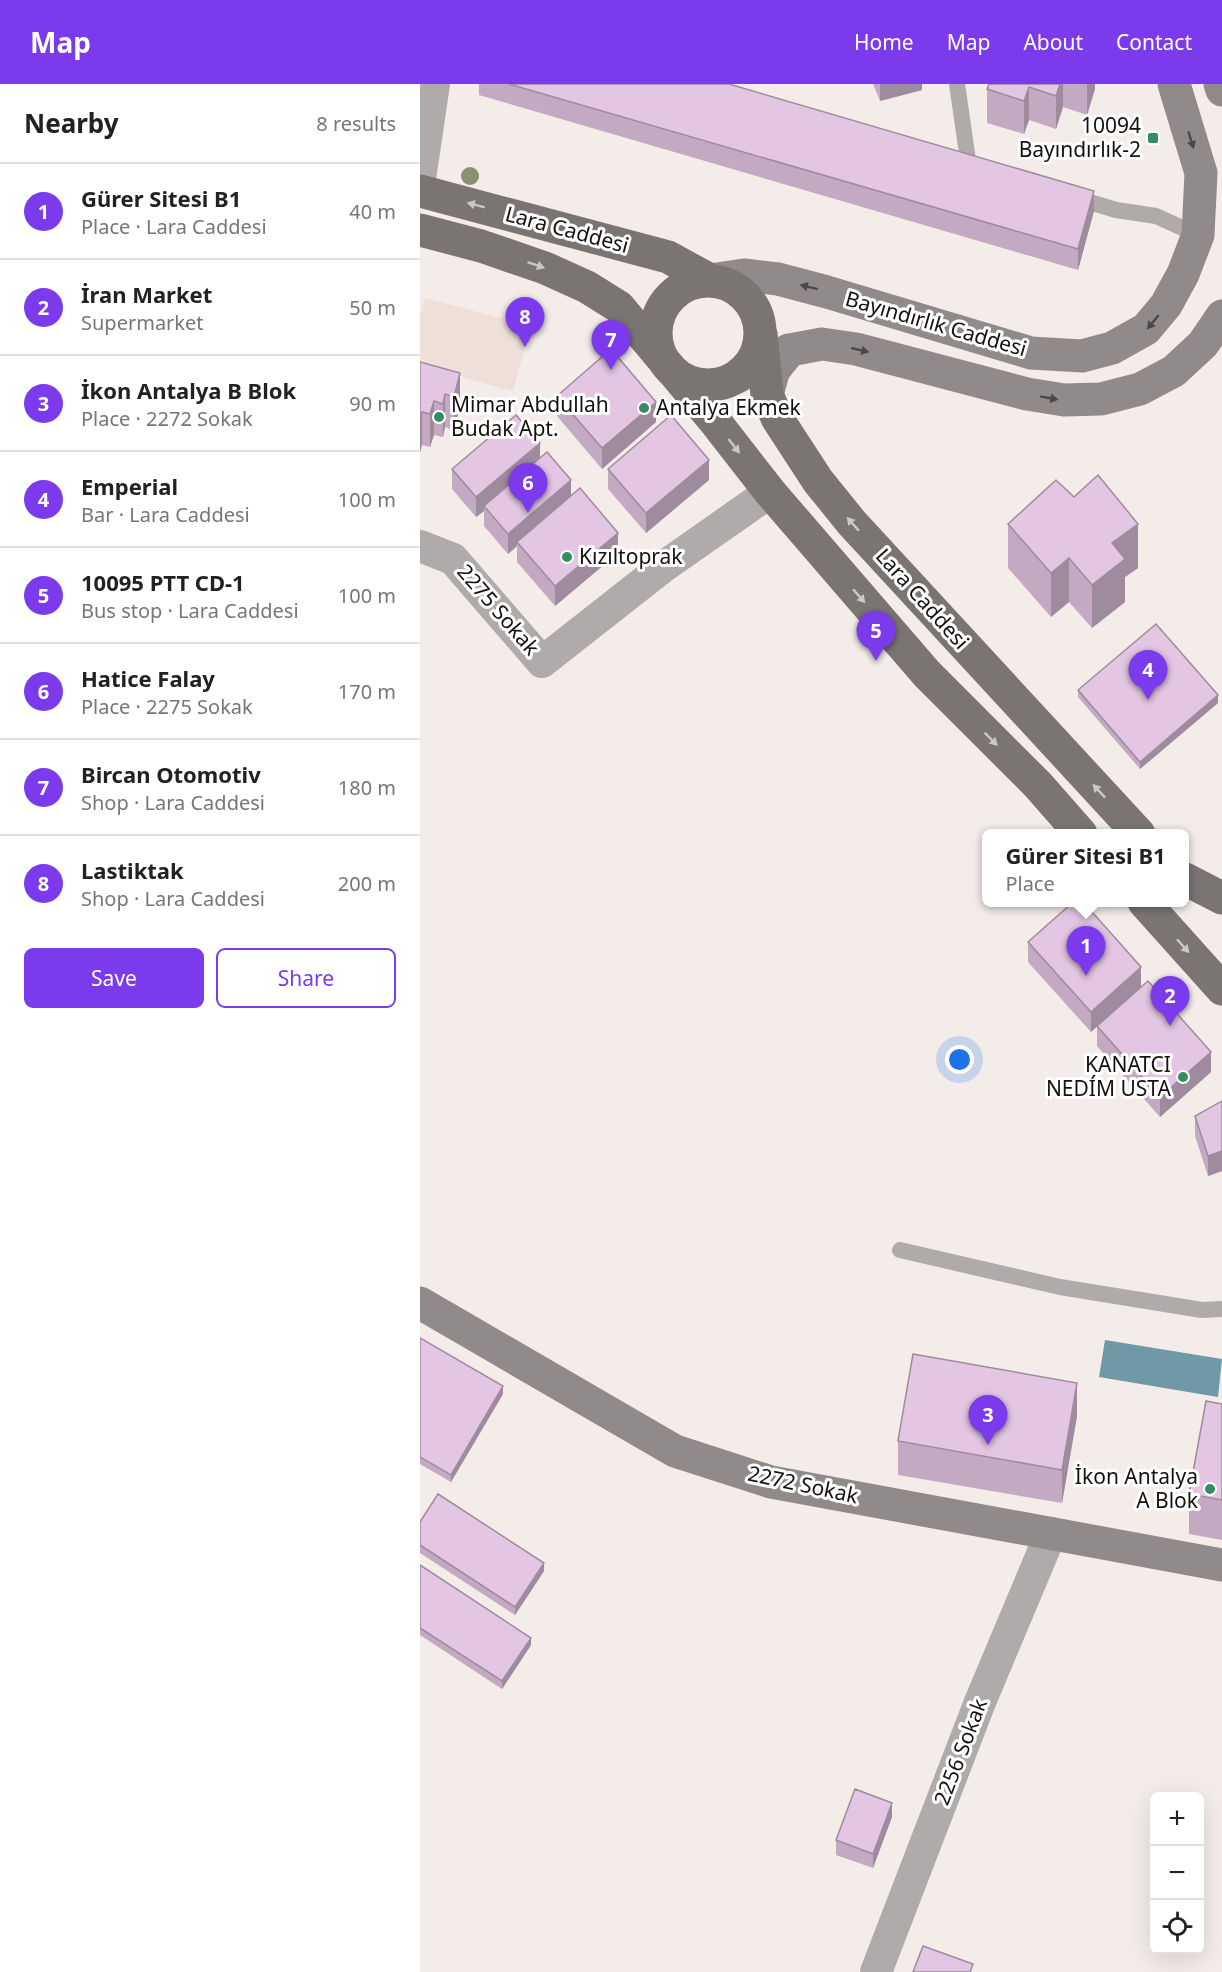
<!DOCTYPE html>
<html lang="en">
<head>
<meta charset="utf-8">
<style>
  body { margin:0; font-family:"Noto Sans",sans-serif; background:#f6f6f6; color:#222 }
  .controls { position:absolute; right:18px; bottom:18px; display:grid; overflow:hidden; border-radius:9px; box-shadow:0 6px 24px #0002 }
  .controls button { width:54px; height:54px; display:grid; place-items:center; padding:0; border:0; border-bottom:2px solid #e0e0e0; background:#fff; color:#222; font:30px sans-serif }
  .you { position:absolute; left:540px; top:976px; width:21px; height:21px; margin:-15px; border:4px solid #fff; border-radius:50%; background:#1a73e8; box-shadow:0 0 0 9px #1a73e833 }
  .badge { display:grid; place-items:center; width:39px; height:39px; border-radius:50%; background:#7c3aed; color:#fff; font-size:20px; font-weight:700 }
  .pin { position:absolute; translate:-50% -50px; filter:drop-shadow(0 2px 3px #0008) }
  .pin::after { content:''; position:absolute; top:32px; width:21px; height:18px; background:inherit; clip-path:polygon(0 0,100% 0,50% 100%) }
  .popup { position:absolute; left:562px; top:745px; width:207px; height:78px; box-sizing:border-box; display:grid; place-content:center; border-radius:9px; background:#fff; filter:drop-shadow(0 2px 4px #0005); font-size:20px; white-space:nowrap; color:#767676 }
  .popup b { font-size:22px; color:#222 }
  .popup::after { content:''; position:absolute; left:50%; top:100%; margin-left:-12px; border:12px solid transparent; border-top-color:#fff }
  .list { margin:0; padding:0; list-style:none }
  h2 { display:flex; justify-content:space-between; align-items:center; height:78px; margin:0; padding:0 24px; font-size:26px }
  h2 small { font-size:20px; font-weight:400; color:#767676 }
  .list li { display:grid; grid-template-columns:39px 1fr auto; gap:18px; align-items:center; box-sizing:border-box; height:96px; padding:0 24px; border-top:2px solid #e0e0e0 }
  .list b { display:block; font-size:22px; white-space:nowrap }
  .list p { margin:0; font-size:20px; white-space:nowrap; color:#767676 }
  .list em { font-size:20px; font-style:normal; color:#767676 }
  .actions { display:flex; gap:12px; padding:18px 24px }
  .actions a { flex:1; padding:14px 0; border:2px solid #7c3aed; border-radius:9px; text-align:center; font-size:21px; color:#7c3aed }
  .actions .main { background:#7c3aed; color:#fff }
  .icon { flex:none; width:33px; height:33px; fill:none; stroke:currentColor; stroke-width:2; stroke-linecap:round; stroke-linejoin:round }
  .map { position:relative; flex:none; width:802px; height:1888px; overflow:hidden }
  header { display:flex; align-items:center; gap:36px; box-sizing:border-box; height:84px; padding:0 30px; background:#7c3aed; color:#fff }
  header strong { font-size:28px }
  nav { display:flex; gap:33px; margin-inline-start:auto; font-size:21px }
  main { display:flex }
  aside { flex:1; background:#fff }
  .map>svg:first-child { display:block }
  .built { fill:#eedfd9 }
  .water { fill:#7099a8 }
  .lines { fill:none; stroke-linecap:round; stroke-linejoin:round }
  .lane { stroke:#afabab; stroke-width:16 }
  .street { stroke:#afabab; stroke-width:32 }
  .secondary { stroke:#908b8a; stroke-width:33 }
  .primary { stroke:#7a7473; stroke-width:33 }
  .tree { fill:#8a9071 }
  .wall { fill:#c3aac2 }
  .shaded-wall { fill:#9f8b9e }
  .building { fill:#e3c6e2; stroke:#9f8b9e; stroke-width:1.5 }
  .oneway { fill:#4c4847 }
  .oneway2 { fill:#cac7c7 }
  .poi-dot { fill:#338c62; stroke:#fff; stroke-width:2 }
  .labels { text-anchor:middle; stroke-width:6; stroke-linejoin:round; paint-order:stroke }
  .poi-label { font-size:21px; fill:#141110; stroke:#fff; text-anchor:end }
  .street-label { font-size:21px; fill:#141110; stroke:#fff }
</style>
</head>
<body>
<header>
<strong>Map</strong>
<nav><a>Home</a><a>Map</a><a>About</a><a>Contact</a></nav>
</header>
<main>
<aside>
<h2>Nearby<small>8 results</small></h2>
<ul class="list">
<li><span class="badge">1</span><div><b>Gürer Sitesi B1</b><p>Place · Lara Caddesi</p></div><em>40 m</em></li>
<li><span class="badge">2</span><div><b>İran Market</b><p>Supermarket</p></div><em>50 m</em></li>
<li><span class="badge">3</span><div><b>İkon Antalya B Blok</b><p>Place · 2272 Sokak</p></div><em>90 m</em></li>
<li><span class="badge">4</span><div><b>Emperial</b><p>Bar · Lara Caddesi</p></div><em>100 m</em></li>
<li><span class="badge">5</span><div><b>10095 PTT CD-1</b><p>Bus stop · Lara Caddesi</p></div><em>100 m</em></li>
<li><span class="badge">6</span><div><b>Hatice Falay</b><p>Place · 2275 Sokak</p></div><em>170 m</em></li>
<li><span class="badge">7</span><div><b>Bircan Otomotiv</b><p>Shop · Lara Caddesi</p></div><em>180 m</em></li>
<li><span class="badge">8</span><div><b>Lastiktak</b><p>Shop · Lara Caddesi</p></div><em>200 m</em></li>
</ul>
<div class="actions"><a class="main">Save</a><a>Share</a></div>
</aside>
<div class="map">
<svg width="802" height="1888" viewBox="0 0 802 1888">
  <rect width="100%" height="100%" fill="#f3ece9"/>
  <path class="built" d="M5 214 111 242 93 307 0 281V233Z"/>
  <path class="water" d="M685 1256 802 1275 798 1313 679 1293Z"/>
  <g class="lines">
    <path class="lane" d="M537 0 549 83
      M653 113 696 126 736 132 778 151
      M480 1166 640 1203 782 1226 802 1225"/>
    <path class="street" d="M0 95 14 0
      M0 462 33 475 122 578 243 483 350 408
      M456 1888 560 1618 631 1449"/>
    <path class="secondary" d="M800 0 802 6
      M290 196 324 191 358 195 407 208 611 269 662 272 692 264 726 245 746 221 763 190 778 151 781 89 754 0
      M317 293 369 266
      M347 310 354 286 370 266 402 260 436 265 607 310 644 316 681 315 720 305 754 287 783 260 802 232
      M0 1219 255 1367 351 1398 802 1481"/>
    <path class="primary" d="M0 107 248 173 290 196
      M0 146 61 162 125 184 167 203 199 223 297 340 350 408 507 590 618 701 661 750
      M236 249a52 52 0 1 1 104 0a52 52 0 1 1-104 0Z
      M341 250 347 310 357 334 398 397 432 439 719 750
      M765 795 802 814
      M724 818 802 905"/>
  </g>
  <circle class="tree" cx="50" cy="92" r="9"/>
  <path class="wall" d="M59 0H309L674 127 658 186 59 11Z
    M453 0H502V6L460 17Z
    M569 0H675V5L667 31 643 23 636 45 609 36 604 50 567 39V5Z
    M0 278 40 289V323L34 346 25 343 23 353 14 351 10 363 2 361Z
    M137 312 236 338 182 385 137 332Z
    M120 374 198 469 135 522 97 478V462L88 470 64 442V427L56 433 32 405V385Z
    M188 385 289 396 226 449 188 405Z
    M588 440 718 484 705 493V518L672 544 649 518 631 533 588 484Z
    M658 606 798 619 720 685 658 613Z
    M608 858 721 903 791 988 740 1033 677 962V942L671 948 608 878Z
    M802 1017V1087L788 1092 775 1052V1032Z
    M0 1254 83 1310 31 1398 0 1380Z
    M802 1320V1456L769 1450V1410Z
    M657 1332 642 1419 478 1391V1357Z
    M0 1438 124 1487 95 1531 0 1469Z
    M0 1481 111 1561 82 1605 0 1551Z
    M472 1733 453 1784 416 1771V1756Z"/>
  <path class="shaded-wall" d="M460 0H502V6L460 17Z
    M640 0H643V23L636 45V12Z
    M667 0H675V5L667 31Z
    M609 3V36L604 50V17Z
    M674 107V127L658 186V165Z
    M40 289V323L34 346V313Z
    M25 310V343L23 353V320Z
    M14 317V351L10 363V330Z
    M236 318V338L182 385V364Z
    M2 328V361L0 369V336Z
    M120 359V379L64 422V427L56 433V413Z
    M289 376V396L226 449V429Z
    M151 396V416L97 458V462L88 470V450Z
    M718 440V484L705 493V518L672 544V501L692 459Z
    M198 449V469L135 522V502Z
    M649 474V518L631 533V489Z
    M798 611V619L720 685V678Z
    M721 883V904L671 948V928Z
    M791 968V988L740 1033V1013Z
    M802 1067V1087L788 1092V1072Z
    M657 1299V1332L642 1419V1386Z
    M83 1302V1310L31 1398V1391Z
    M124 1479V1487L95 1531V1523Z
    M111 1554V1561L82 1605V1597Z
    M472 1719V1733L453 1784V1770Z"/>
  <path class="building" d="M89 0H309L674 107 658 165Z
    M569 0H640L636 12 609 3 604 17 567 5Z
    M191 265 236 318 182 364 137 312Z
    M0 278 40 289 34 313 25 310 23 320 14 317 10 330 2 328 0 336Z
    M96 331 120 359 56 413 32 385Z
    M251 331 289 376 226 429 188 385Z
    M127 368 151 396 88 450 64 422Z
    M678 391 718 440 692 459 705 475 672 501 649 474 631 489 588 440 636 396 654 413Z
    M160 404 198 449 135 502 97 458Z
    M736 540 798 611 720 678 658 606Z
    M652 819H664L721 883 671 928 608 858Z
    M728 897 791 968 740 1013 677 942Z
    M802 1017V1067L788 1072 775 1032Z
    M0 1254 83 1302 31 1391 0 1373Z
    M493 1270 657 1299 642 1386 478 1357Z
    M786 1317 802 1320V1416L769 1410Z
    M18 1410 124 1479 95 1523 0 1461V1438Z
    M0 1481 111 1554 82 1597 0 1544Z
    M435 1705 472 1719 453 1770 416 1756Z
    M503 1862 553 1880 550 1888H493Z"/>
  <defs><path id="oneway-solid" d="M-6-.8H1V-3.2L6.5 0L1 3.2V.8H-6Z" transform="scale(1.5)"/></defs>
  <g class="oneway">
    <use href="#oneway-solid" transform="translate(771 56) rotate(73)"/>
    <use href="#oneway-solid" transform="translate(389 203) rotate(-166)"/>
    <use href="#oneway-solid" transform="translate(733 238) rotate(129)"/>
    <use href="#oneway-solid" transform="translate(440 266) rotate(13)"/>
    <use href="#oneway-solid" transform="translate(629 314) rotate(10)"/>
  </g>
  <g class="oneway2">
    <use href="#oneway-solid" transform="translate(56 121) rotate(-165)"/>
    <use href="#oneway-solid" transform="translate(116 181) rotate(19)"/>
    <use href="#oneway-solid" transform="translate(314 362) rotate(52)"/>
    <use href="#oneway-solid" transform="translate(433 440) rotate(-131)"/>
    <use href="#oneway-solid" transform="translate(439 512) rotate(49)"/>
    <use href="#oneway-solid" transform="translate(571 655) rotate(45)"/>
    <use href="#oneway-solid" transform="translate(679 707) rotate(-133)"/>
    <use href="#oneway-solid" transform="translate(763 862) rotate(48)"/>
  </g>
  <g class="poi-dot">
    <rect x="727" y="48" width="12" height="12" rx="3"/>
    <circle cx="224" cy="324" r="6"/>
    <circle cx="19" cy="333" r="6"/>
    <circle cx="147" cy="473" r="6"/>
    <circle cx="763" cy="993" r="6"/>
    <circle cx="790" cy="1405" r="6"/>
  </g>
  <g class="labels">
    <g class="poi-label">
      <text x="721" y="49">10094<tspan x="721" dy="24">Bayındırlık-2</tspan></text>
      <text x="31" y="328" text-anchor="start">Mimar Abdullah<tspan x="31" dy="24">Budak Apt.</tspan></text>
      <text x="236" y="331" text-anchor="start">Antalya Ekmek</text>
      <text x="159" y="480" text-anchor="start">Kızıltoprak</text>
      <text x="751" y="988">KANATCI<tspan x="751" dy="24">NEDÍM USTA</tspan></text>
      <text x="778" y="1400">İkon Antalya<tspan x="778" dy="24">A Blok</tspan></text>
    </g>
    <g class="street-label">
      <text transform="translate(147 146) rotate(15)" y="7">Lara Caddesi</text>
      <text transform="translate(516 240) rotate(16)" y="7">Bayındırlık Caddesi</text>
      <text transform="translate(502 515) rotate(48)" y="7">Lara Caddesi</text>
      <text transform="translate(78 526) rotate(49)" y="7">2275 Sokak</text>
      <text transform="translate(383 1401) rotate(12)" y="7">2272 Sokak</text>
      <text transform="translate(541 1668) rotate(-69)" y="7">2256 Sokak</text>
    </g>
  </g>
</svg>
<div class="controls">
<button>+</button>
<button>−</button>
<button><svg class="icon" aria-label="locate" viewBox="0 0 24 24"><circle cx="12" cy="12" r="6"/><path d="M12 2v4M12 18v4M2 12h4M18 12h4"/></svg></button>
</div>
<div class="you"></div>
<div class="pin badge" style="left:666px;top:892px">1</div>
<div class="popup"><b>Gürer Sitesi B1</b>Place</div>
<div class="pin badge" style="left:750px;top:942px">2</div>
<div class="pin badge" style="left:568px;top:1361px">3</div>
<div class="pin badge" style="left:728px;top:616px">4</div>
<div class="pin badge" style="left:456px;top:577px">5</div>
<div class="pin badge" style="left:108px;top:429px">6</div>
<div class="pin badge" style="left:191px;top:286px">7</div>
<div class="pin badge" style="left:105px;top:263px">8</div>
</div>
</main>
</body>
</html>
